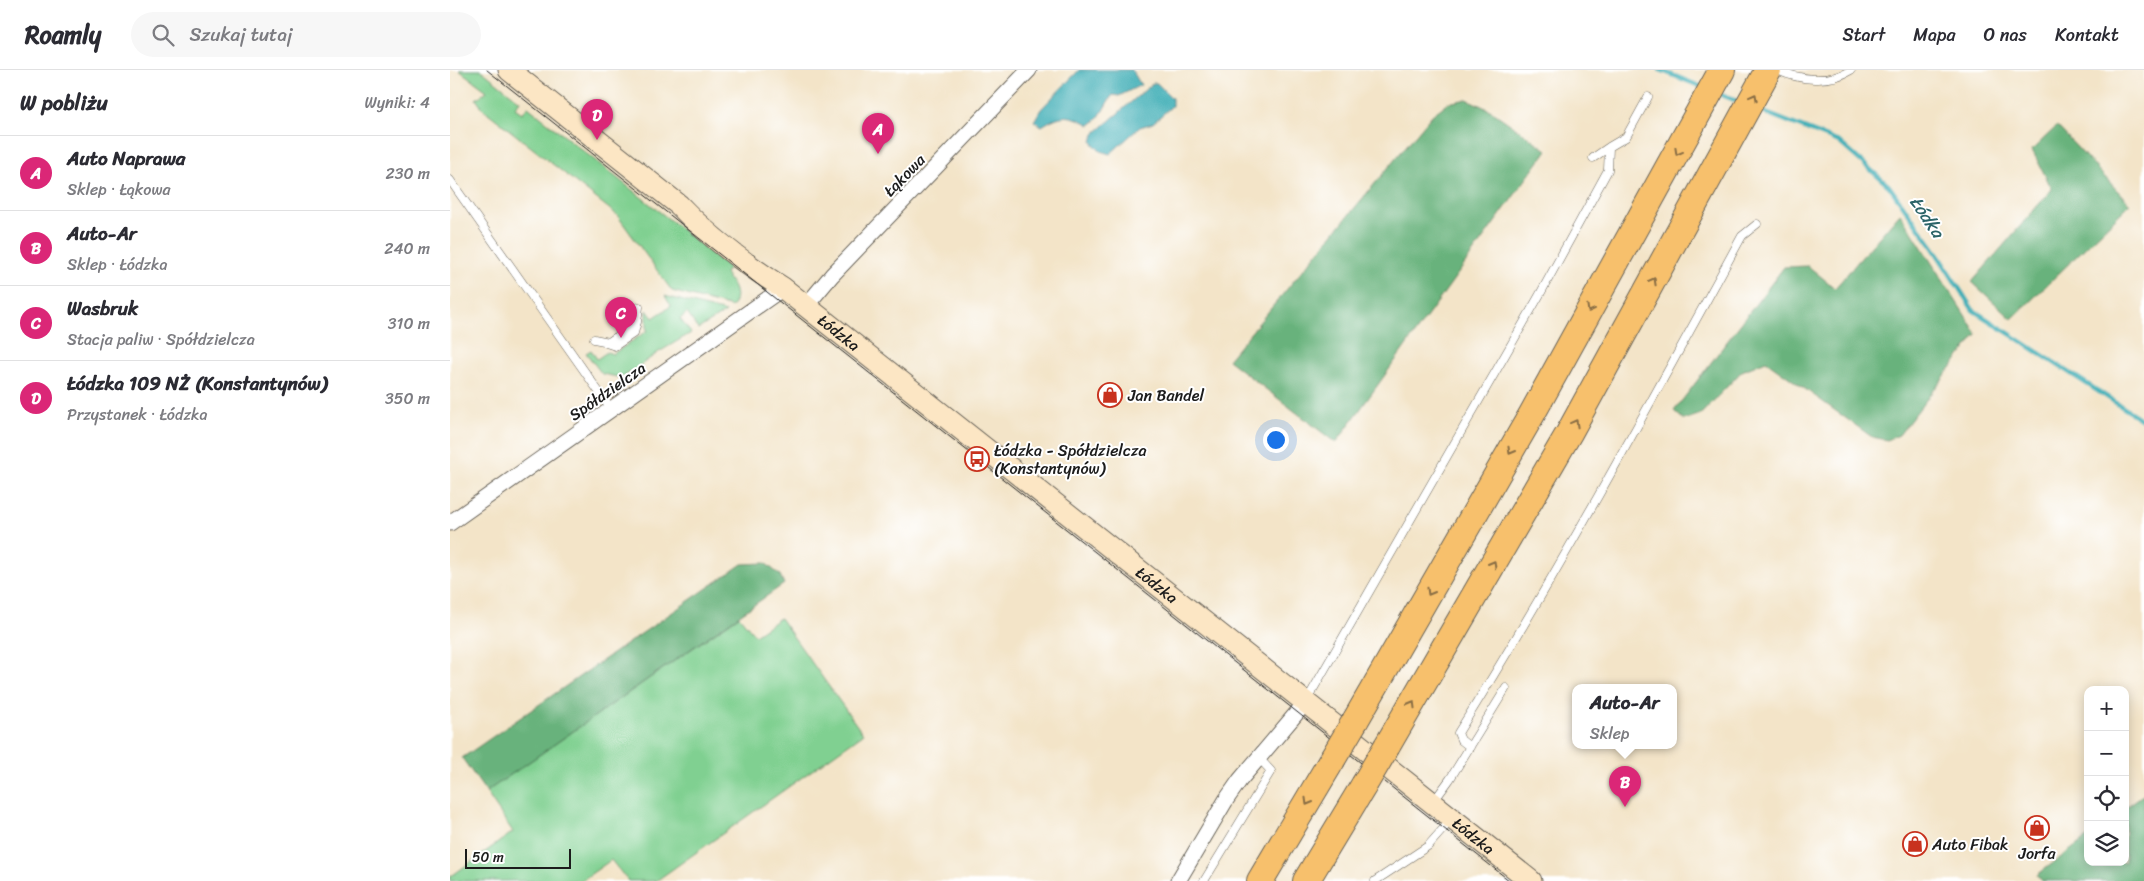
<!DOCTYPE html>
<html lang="pl">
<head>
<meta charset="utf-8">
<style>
  body { margin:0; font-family:Sriracha,sans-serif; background:#f7f7f7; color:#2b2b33 }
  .controls { position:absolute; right:15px; bottom:15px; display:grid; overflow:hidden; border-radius:10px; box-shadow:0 2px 12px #0003 }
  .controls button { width:45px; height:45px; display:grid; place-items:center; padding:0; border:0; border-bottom:1px solid #e1e1e2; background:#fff; color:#2b2b33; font:25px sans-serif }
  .scale { position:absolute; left:15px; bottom:12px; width:106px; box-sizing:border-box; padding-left:5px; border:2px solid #1c1c1c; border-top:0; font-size:14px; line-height:18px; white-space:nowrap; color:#1c1c1c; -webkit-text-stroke:4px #fff; paint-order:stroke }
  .you { position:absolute; left:825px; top:369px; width:18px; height:18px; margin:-12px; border:4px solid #fff; border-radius:50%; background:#1a73e8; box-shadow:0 0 0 8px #1a73e833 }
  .badge { display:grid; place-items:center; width:32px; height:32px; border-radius:50%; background:#db2777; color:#fff; font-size:16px; font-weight:700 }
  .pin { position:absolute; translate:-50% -41px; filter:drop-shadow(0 1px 2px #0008) }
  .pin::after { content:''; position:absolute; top:26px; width:18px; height:15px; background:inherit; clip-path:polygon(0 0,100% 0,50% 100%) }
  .popup { position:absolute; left:1122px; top:614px; width:105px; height:65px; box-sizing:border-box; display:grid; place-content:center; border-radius:10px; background:#fff; filter:drop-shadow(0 1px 4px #0005); font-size:16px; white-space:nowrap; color:#7c7c81 }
  .popup b { font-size:19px; color:#2b2b33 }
  .popup::after { content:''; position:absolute; left:50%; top:100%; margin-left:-10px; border:10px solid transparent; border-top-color:#fff }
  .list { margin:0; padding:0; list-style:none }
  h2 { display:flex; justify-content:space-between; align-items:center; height:65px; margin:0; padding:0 20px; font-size:21px }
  h2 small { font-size:16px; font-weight:400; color:#7c7c81 }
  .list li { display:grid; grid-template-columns:32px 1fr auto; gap:15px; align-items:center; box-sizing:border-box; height:75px; padding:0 20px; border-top:1px solid #e1e1e2 }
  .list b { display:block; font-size:19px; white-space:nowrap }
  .list p { margin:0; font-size:16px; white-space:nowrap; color:#7c7c81 }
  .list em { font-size:16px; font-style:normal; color:#7c7c81 }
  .icon { flex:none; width:28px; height:28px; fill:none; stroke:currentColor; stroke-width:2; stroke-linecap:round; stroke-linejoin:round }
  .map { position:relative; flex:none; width:1694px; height:811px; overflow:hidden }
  header { display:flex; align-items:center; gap:30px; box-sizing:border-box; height:70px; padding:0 25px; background:#fff; border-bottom:1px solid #e1e1e2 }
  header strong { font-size:24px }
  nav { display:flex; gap:28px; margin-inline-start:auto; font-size:18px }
  .search { width:350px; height:45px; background:#f7f7f7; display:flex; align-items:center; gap:12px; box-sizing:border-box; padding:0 18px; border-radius:28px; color:#7c7c81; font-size:19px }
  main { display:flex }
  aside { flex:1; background:#fff }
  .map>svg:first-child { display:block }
  .green { fill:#80d091; stroke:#4e7656 }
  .forest { fill:#68b27b; stroke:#42674c }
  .water { fill:#3aacb4; stroke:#2b6468 }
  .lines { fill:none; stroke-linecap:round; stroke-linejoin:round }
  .stream { stroke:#3aacb4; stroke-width:4.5 }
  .lane-casing { stroke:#676258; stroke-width:9 }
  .street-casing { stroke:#676258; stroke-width:17 }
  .secondary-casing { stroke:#676258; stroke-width:23 }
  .highway-casing { stroke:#676258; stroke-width:28 }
  .lane { stroke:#fff; stroke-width:8 }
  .street { stroke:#fff; stroke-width:15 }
  .secondary { stroke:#fce6c4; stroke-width:21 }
  .highway { stroke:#f7c06c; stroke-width:26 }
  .tram { stroke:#1c1c1c; stroke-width:1 }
  .highway-bridge-casing { stroke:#676258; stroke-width:28; stroke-linecap:butt }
  .highway-bridge { stroke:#f7c06c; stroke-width:26 }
  .oneway { stroke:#8a6e44 }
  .labels { text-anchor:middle; stroke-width:4; stroke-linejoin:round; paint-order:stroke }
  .street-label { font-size:16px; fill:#1c1c1c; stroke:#fff }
  .poi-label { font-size:16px; fill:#1c1c1c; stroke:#fff; text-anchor:start }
  .water-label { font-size:18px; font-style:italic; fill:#2b6468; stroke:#fff }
</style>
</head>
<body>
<header>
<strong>Roamly</strong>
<div class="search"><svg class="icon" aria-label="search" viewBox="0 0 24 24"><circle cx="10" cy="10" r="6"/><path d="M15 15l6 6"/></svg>Szukaj tutaj</div>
<nav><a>Start</a><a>Mapa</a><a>O nas</a><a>Kontakt</a></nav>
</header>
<main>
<aside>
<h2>W pobliżu<small>Wyniki: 4</small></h2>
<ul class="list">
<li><span class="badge">A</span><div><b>Auto Naprawa</b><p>Sklep · Łąkowa</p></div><em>230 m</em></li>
<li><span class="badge">B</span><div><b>Auto-Ar</b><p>Sklep · Łódzka</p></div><em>240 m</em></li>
<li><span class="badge">C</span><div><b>Wasbruk</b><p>Stacja paliw · Spółdzielcza</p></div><em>310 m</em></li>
<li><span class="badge">D</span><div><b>Łódzka 109 NŻ (Konstantynów)</b><p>Przystanek · Łódzka</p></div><em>350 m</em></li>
</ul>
</aside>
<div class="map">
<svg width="1694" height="811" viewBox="0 0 1694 811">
  <rect width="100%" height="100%" fill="#fff"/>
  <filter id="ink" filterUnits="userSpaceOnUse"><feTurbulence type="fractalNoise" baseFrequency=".02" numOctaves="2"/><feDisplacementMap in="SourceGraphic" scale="10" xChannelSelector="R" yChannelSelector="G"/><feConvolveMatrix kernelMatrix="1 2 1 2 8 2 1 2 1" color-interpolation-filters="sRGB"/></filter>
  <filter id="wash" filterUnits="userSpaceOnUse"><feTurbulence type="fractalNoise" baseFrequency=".0096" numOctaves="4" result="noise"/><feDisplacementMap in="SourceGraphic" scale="20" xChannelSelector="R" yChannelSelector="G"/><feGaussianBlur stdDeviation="1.12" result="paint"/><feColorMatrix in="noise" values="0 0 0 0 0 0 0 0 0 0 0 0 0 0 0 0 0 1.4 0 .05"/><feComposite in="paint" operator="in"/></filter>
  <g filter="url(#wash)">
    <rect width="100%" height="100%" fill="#f3e4c8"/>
    <path class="green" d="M9 0H31L70 31 65 38 72 43 78 37 279 197 275 203C282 215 291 223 282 237L222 221 167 145 33 39 26 29 37 21Z
      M215 226 276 242 248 259 237 243 230 249 241 263 209 282 175 306 168 307 152 304 136 283 141 280 147 289 157 282 163 284 197 261V240L203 248 221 236Z
      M289 546 305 565 330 548 413 664 206 811H178L161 790 131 811H0V807L63 762 36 722Z"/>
    <path class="forest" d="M1017 29 1040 40 1097 80 886 373 778 290 982 45 998 33Z
      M1607 56 1680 134 1562 249 1522 212 1602 119 1582 80Z
      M1450 143 1527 264 1449 365 1437 370 1422 367 1316 291 1292 301 1251 344 1234 350 1224 341 1334 197 1358 196 1385 218Z
      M315 493 330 505 334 514 36 722 12 688 292 494Z
      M1694 724V811H1592L1587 805 1638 767V792H1675V738Z"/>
    <path class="water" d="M629 0H682L691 15 669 26 663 25C654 35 652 48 640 55 620 44 612 43 592 56L584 51 591 39Z
      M703 13H707L722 28V36L703 53 690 57 660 84 650 81 642 72 644 64Z"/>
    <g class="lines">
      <path class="stream" d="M1210 0 1252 17
        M1269 24 1292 33
        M1306 39 1389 72 1439 116 1482 176 1523 240 1694 351"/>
    </g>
  </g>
  <g filter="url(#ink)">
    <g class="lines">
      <defs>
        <path id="lane" d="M1327 0C1350 10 1379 14 1401 0
          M1143 88 1159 77
          M0 110 161 339
          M144 269 159 272 185 254 187 252 189 237
          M156 273 165 276 184 263 187 252
          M857 630 1089 226 1158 100 1159 77 1176 67 1198 27
          M1020 677 1011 670 1008 663C1109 502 1200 333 1292 166L1307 154
          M984 731 1000 709 1056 618
          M754 811 821 701 808 687
          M925 811 978 776 1001 750"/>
        <path id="street" d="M356 236 382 205 579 0
          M0 453 333 218
          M728 811 776 730 790 710 856 632"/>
        <g id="secondary">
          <path id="s1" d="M59 0 229 135C259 167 295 194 333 218L1081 811"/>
        </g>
        <path id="highway" d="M905 651 1082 344 1272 0
          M937 676 1119 363 1318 0
          M810 811 882 690
          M856 811 914 715"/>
      </defs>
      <use href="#lane" class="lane-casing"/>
      <use href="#street" class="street-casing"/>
      <use href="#secondary" class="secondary-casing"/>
      <use href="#highway" class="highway-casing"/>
      <use href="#lane" class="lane"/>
      <use href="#street" class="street"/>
      <use href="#secondary" class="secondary"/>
      <use href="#highway" class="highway"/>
      <path class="tram" d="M37 0 1060 811"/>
      <defs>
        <path id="highway-bridge" d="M882 690 905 651
          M914 715 937 676"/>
      </defs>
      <use href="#highway-bridge" class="highway-bridge-casing"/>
      <use href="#highway-bridge" class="highway-bridge"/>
    </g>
    <defs><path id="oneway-chevron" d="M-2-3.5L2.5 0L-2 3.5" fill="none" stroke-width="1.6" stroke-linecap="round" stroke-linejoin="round" transform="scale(1.25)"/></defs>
    <g class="oneway">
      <use href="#oneway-chevron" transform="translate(1304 27) rotate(-62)"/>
      <use href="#oneway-chevron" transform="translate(1228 82) rotate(119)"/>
      <use href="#oneway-chevron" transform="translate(1203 211) rotate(-61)"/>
      <use href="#oneway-chevron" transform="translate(1140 239) rotate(119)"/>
      <use href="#oneway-chevron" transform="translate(1125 353) rotate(-61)"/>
      <use href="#oneway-chevron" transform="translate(1061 381) rotate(120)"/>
      <use href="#oneway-chevron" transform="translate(1043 494) rotate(-60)"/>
      <use href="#oneway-chevron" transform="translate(980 522) rotate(120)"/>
      <use href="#oneway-chevron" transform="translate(962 634) rotate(-60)"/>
      <use href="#oneway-chevron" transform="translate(858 732) rotate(120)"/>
    </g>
  </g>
  <defs>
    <symbol id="shop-ring" viewBox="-11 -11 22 22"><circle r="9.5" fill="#fff" stroke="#c8321e" stroke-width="1.5"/><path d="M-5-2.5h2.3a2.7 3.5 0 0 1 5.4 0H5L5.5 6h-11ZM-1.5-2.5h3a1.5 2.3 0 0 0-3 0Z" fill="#c8321e"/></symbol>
    <symbol id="bus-ring" viewBox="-11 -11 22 22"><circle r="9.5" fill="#fff" stroke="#c8321e" stroke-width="1.5"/><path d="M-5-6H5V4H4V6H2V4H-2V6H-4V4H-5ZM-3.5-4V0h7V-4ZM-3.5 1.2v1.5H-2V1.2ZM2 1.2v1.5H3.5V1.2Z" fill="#c8321e"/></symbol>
  </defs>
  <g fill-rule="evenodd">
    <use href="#shop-ring" x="646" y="311" width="28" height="28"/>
    <use href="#bus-ring" x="513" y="375" width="28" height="28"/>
    <use href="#shop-ring" x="1573" y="744" width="28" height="28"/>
    <use href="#shop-ring" x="1451" y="760" width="28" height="28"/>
  </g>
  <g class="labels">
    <g class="street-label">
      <text transform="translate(454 105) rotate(-46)" y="6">Łąkowa</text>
      <text dy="6" stroke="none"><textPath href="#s1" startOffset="422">Łódzka</textPath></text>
      <text transform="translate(157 321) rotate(-35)" y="6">Spółdzielcza</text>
      <text dy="6" stroke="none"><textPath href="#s1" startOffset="828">Łódzka</textPath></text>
      <text dy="6" stroke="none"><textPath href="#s1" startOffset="1232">Łódzka</textPath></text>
    </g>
    <g class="poi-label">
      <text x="678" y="331">Jan Bandel</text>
      <text x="544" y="386">Łódzka - Spółdzielcza<tspan x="544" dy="18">(Konstantynów)</tspan></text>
      <text x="1482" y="780">Auto Fibak</text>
      <text x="1587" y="789" text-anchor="middle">Jorfa</text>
    </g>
    <g class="water-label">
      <text transform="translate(1477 147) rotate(56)" y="6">Łódka</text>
    </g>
  </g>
</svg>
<div class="controls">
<button>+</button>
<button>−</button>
<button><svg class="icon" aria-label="locate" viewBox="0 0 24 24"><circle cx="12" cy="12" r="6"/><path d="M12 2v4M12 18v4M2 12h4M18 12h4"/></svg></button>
<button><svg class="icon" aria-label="layers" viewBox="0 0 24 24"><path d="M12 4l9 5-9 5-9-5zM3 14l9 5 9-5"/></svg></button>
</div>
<div class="scale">50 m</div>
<div class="you"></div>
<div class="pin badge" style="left:428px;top:84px">A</div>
<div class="pin badge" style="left:1175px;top:737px">B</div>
<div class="popup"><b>Auto-Ar</b>Sklep</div>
<div class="pin badge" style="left:171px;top:268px">C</div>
<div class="pin badge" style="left:147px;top:70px">D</div>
</div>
</main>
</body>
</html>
